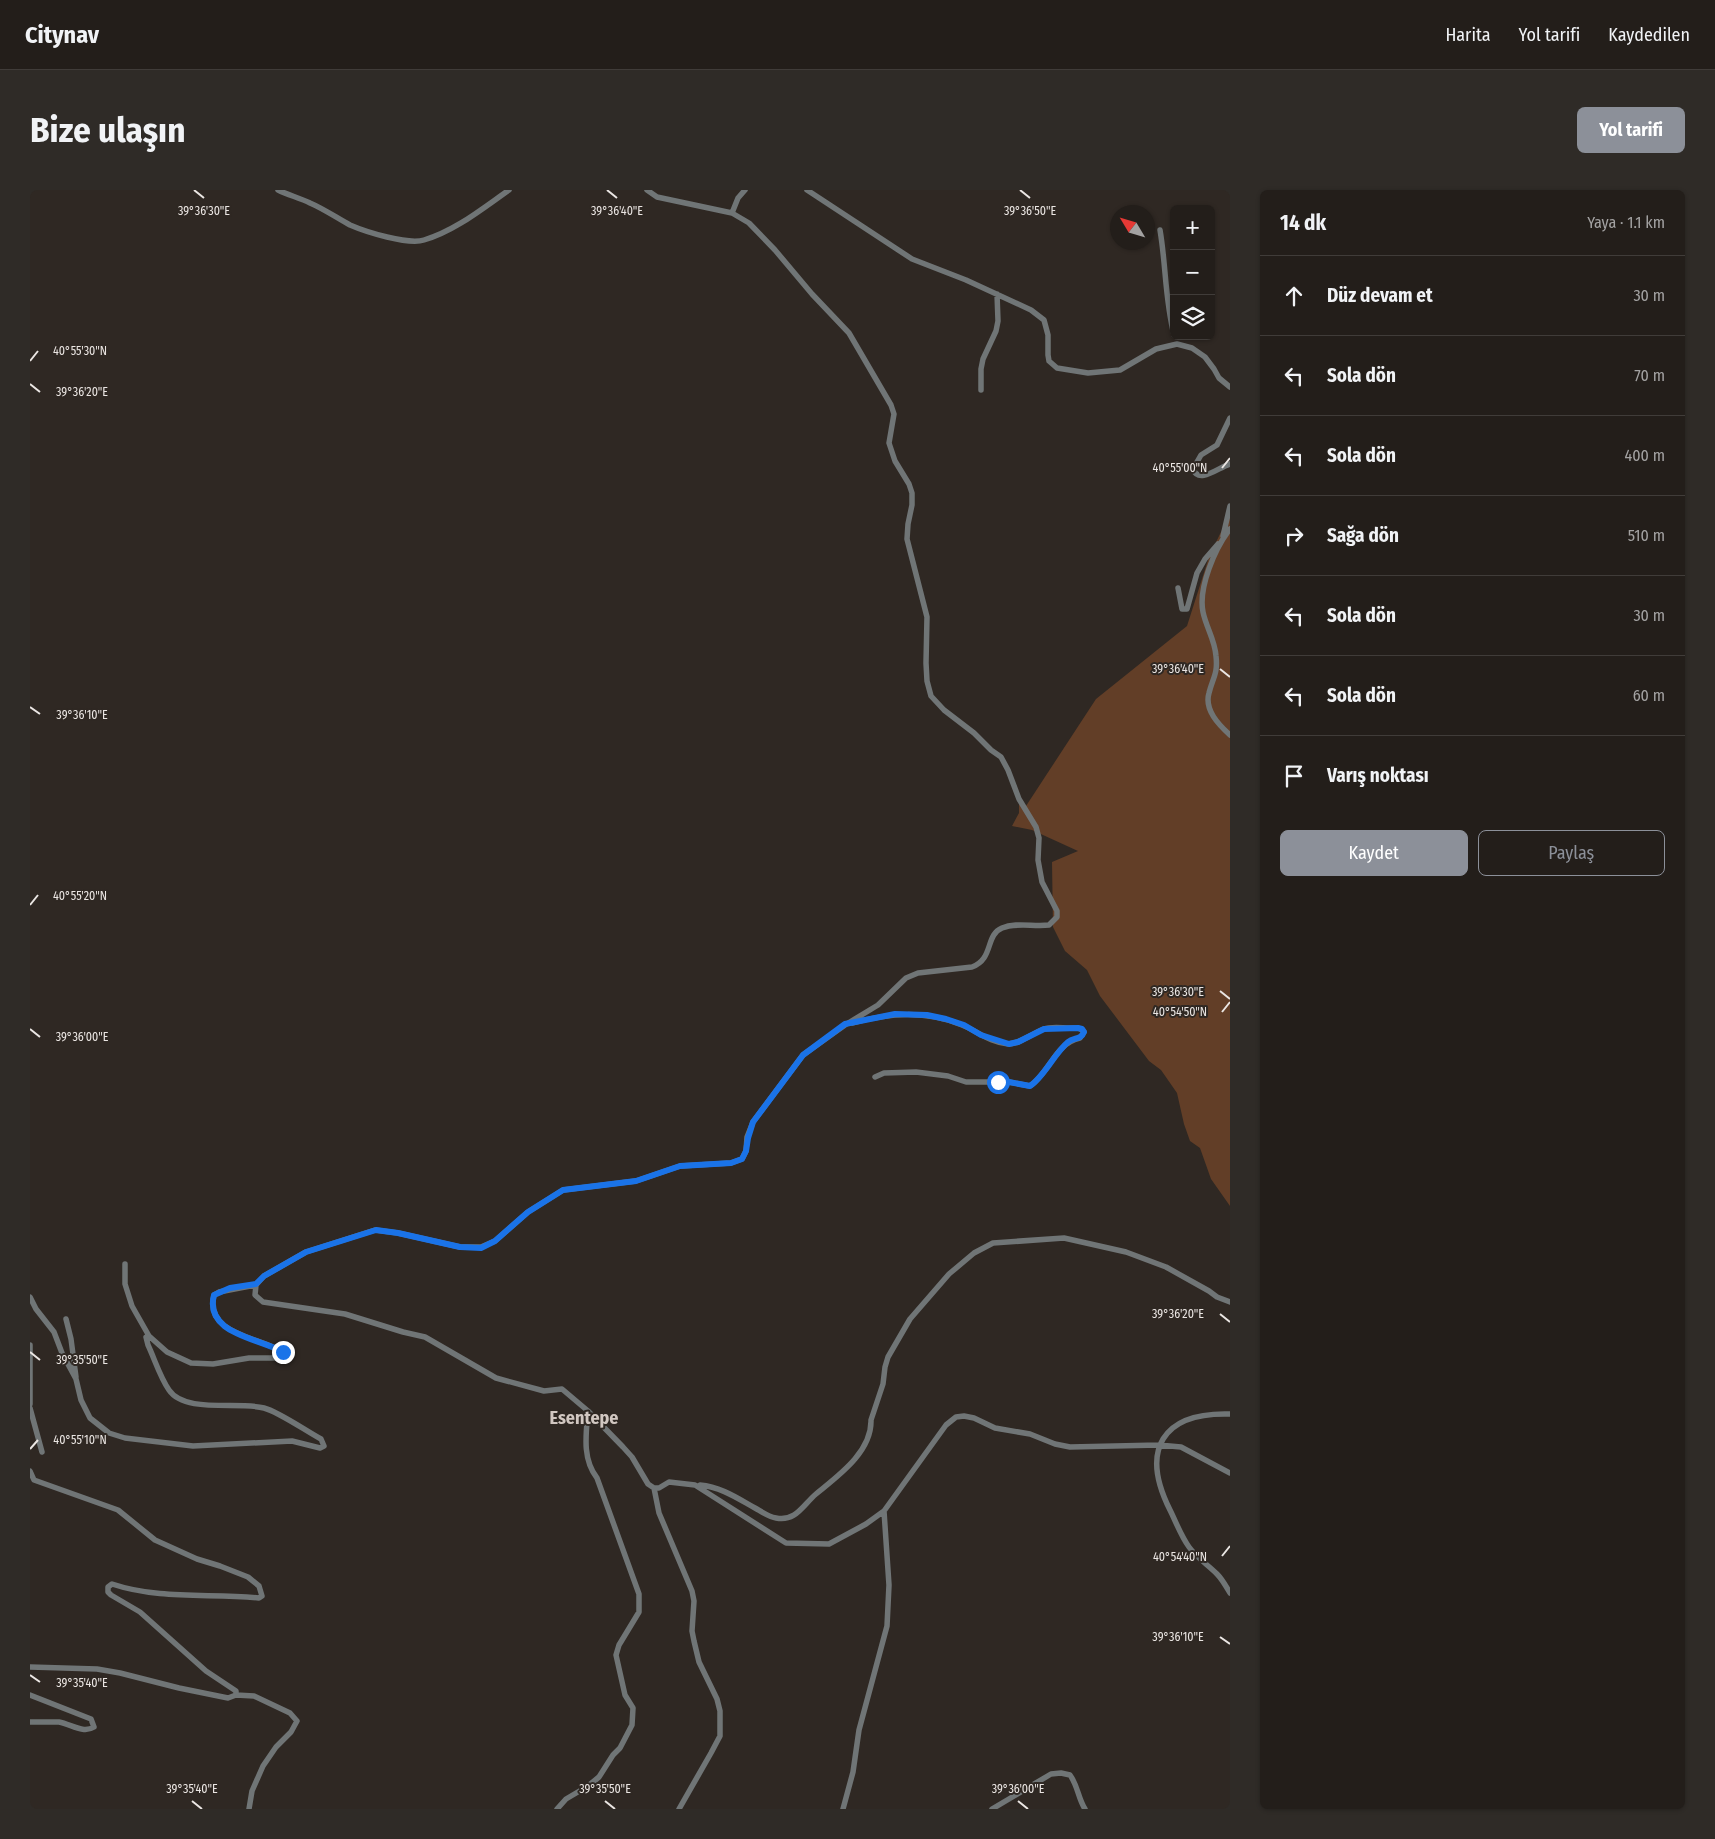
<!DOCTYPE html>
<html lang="tr">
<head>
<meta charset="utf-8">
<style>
  body { margin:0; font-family:"Fira Sans Condensed",sans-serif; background:#2f2b27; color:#f1f3f6 }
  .controls { position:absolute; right:15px; top:15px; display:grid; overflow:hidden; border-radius:8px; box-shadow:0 1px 4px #0004 }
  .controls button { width:45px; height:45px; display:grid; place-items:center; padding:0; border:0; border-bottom:1px solid #403c39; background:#231e1a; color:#f1f3f6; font:25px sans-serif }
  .compass { position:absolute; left:1080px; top:15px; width:45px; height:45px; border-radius:50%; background:#231e1a; box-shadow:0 1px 4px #0004; rotate:308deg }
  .stop { position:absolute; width:15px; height:15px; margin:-11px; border:4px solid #1a73e8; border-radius:50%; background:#fff }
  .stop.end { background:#1a73e8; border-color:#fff; box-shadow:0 1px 5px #0008 }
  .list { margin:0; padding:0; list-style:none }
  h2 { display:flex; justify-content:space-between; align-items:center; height:65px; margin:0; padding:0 20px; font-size:21px }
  h2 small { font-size:16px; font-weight:400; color:#a3a2a2 }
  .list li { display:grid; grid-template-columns:32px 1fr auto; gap:15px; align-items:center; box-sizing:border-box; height:80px; padding:0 20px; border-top:1px solid #403c39 }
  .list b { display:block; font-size:19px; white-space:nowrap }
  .list em { font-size:16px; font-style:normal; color:#a3a2a2 }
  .actions { display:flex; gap:10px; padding:15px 20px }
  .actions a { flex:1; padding:11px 0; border:1px solid #8c9099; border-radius:8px; text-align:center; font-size:18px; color:#8c9099 }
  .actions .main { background:#8c9099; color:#fff }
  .icon { flex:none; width:28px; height:28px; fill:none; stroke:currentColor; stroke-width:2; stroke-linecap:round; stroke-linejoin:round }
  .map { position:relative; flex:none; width:1200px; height:1619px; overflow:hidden; border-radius:8px }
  header { display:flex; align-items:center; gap:30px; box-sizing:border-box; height:70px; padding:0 25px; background:#231e1a; border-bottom:1px solid #403c39 }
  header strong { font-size:24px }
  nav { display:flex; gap:28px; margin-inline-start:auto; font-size:18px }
  .intro { display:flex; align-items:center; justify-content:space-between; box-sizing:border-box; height:120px; padding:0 30px }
  h1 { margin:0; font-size:35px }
  .button { padding:12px 22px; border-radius:8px; background:#8c9099; color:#fff; font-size:18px; font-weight:700 }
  main { display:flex; gap:30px; padding:0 30px }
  aside { flex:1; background:#231e1a; border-radius:8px; box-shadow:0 1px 4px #0004 }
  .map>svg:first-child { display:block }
  .green { fill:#623e27 }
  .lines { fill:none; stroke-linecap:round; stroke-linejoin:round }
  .street { stroke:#707576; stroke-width:5.5 }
  .route { stroke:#1a73e8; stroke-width:6 }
  .ticks { fill:none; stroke:#ebe6e3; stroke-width:2 }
  .labels { text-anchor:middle; stroke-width:4; stroke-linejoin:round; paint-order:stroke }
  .quarter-label { font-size:18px; font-weight:bold; fill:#d1c7c1; stroke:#2f2823 }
  .ticks-label { font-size:12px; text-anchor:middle; fill:#ebe6e3; stroke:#2f2823; stroke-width:4; stroke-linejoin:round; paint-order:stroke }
</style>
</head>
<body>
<header>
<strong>Citynav</strong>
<nav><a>Harita</a><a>Yol tarifi</a><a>Kaydedilen</a></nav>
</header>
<div class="intro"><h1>Bize ulaşın</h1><a class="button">Yol tarifi</a></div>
<main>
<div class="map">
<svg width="1200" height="1619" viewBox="0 0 1200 1619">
  <rect width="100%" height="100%" fill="#2f2823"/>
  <path class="green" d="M1200 323V1016L1181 989 1170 958 1160 951 1154 934 1147 903 1131 880 1119 871 1070 806 1057 780 1035 761 1023 737 1022 672 1048 661 1002 640 982 636 989 623V614L996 616 1066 509 1157 436 1179 367Z"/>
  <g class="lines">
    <path class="street" d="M248 0C258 5 270 8 280 13 294 19 307 28 320 35 336 42 378 55 394 50 425 41 453 18 479 0
      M617 0 627 7 702 23 719 33 745 60 782 104 819 143 861 215 864 224 859 253 865 271 879 294 882 303V315L878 334 877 349 897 427 896 473 897 491 901 506 914 520 944 543 961 560 971 567 978 580 989 609 1006 637 1009 648 1008 670 1012 692 1027 721V727L1019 735C1004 737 986 732 972 738 955 745 964 769 942 777L888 783 876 788 848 815 815 835 773 865 723 932 717 947 716 961 712 969 701 973 650 976 606 991 533 1000 498 1022 465 1051 451 1057H430L368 1043 345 1040 276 1062 234 1086 226 1095 225 1105 233 1112 315 1124 373 1142 395 1147 466 1188 514 1201 532 1199 558 1221 593 1257 602 1267 618 1294 624 1298H629L639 1292 665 1295 756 1353 799 1354 836 1334 854 1321 916 1235 926 1227 934 1226 944 1228 965 1238 1000 1244 1025 1254 1040 1257 1129 1255 1151 1257 1200 1283
      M777 0 882 69 936 90 1001 120 1014 130 1018 145V165L1019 171 1027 178 1058 183 1090 180 1126 159 1147 154 1162 158 1175 167 1184 179 1189 188 1200 197
      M702 23 708 8 715 0
      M1130 40C1136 75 1135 110 1144 145
      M951 200V179L953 169 966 141 968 131 967 104
      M1200 228 1187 255 1171 265 1163 279C1169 295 1189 277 1200 274
      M1200 339C1185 358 1168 398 1173 422 1176 437 1185 450 1186 466 1188 484 1183 487 1179 503 1174 520 1189 535 1200 545
      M1193 346 1200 316
      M1148 398 1152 419H1157L1167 383 1175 369 1188 354
      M822 833C860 823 895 820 932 835 947 841 961 853 978 854 991 854 1002 843 1014 839 1022 836 1032 838 1040 838 1046 838 1050 837 1054 842L1050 848C1025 853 1019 884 1000 896L979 892H936L918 886 886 882 854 883 845 887
      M95 1074V1094L102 1116 119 1146
      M0 1107 6 1119 24 1142 32 1163 46 1189 51 1210 60 1228 79 1243 95 1248 163 1256 262 1251 290 1258 294 1256 291 1249C276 1241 249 1222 234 1218 209 1211 155 1224 139 1200 130 1187 125 1170 118 1155L116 1147 119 1146 137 1162 161 1173 183 1174 219 1168H249L253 1165V1162C229 1147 174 1144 184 1105L189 1102 226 1095
      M36 1129 41 1149 46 1187
      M0 1155V1214
      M0 1218 12 1262
      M1200 1224C1132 1222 1110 1260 1140 1320 1146 1332 1151 1346 1159 1357 1167 1368 1178 1375 1187 1384 1192 1389 1196 1396 1200 1403
      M0 1281 4 1290 88 1320 125 1350 167 1369 190 1376 218 1387 229 1396 232 1406 229 1408C180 1403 130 1410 82 1394L78 1397V1402L81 1405 110 1422 176 1481 206 1501V1505L198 1508 149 1498 90 1483 67 1479 0 1477
      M670 1295C691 1297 707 1308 725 1318 732 1322 739 1327 746 1328 766 1332 773 1315 786 1304 808 1286 842 1262 841 1230L853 1194 855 1177 858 1167 880 1129 919 1084 944 1063 963 1053 1034 1048 1096 1062 1136 1077 1179 1101 1187 1107 1200 1112
      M624 1298 629 1323 662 1401 664 1411 662 1441 664 1451 669 1472 687 1509 690 1521V1546L681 1563 649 1619
      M0 1505 61 1529 64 1537C53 1544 41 1534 29 1532 19 1532 10 1532 0 1532
      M206 1505 224 1506 260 1523 267 1531 261 1542 246 1557 233 1576 222 1601 219 1619
      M527 1619 536 1609 558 1596 569 1587 583 1565 590 1558 602 1535 603 1518 595 1505 586 1465 589 1455 609 1422V1404L567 1288C552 1269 556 1244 558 1221
      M813 1619 823 1582 829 1540 857 1436 859 1395 854 1321
      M962 1619 1021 1584 1031 1583 1040 1585C1048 1596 1048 1608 1055 1619"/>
  </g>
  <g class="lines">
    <path class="route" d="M253 1162C229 1148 174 1144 184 1105L200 1098 226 1094 234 1086 276 1062 346 1040 368 1043 430 1057 451 1058 465 1051 498 1022 533 1000 606 991 650 976 701 973 712 969 716 961 718 948 723 932 773 865 815 834 865 824 897 825 916 829 934 835 951 845 979 854 988 852 1014 839 1048 838 1052 839 1054 842C1051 850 1044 847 1038 852 1024 864 1014 887 1000 896L979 892H968"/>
  </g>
  <path class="ticks" d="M164 0 174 8M577 0 587 8M990 0 1000 8M0 171 8 161M0 194 10 202M1192 278 1200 268M1190 479 1200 487M0 517 10 524M0 715 8 705M1190 801 1200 809M1192 822 1200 812M0 839 10 847M1190 1124 1200 1132M0 1162 10 1170M0 1259 8 1250M1192 1366 1200 1356M1190 1447 1200 1454M0 1485 10 1492M162 1611 172 1619M575 1611 585 1619M988 1611 998 1619"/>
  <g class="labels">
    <g class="quarter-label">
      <text x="554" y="1234">Esentepe</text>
    </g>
  </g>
  <g class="ticks-label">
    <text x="174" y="25">39°36'30"E</text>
    <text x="1000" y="25">39°36'50"E</text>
    <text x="587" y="25">39°36'40"E</text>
    <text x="50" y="165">40°55'30"N</text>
    <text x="52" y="206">39°36'20"E</text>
    <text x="1150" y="282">40°55'00"N</text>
    <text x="1148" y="483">39°36'40"E</text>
    <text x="52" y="529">39°36'10"E</text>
    <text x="50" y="710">40°55'20"N</text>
    <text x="1148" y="806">39°36'30"E</text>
    <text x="1150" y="826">40°54'50"N</text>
    <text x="52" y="851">39°36'00"E</text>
    <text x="1148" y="1128">39°36'20"E</text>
    <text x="52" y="1174">39°35'50"E</text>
    <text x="50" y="1254">40°55'10"N</text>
    <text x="1150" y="1371">40°54'40"N</text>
    <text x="1148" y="1451">39°36'10"E</text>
    <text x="52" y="1497">39°35'40"E</text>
    <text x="162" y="1603">39°35'40"E</text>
    <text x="575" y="1603">39°35'50"E</text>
    <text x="988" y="1603">39°36'00"E</text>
  </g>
</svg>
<div class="controls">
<button>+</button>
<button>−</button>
<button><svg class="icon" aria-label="layers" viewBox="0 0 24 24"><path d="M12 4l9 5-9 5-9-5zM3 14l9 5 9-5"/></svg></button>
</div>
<svg class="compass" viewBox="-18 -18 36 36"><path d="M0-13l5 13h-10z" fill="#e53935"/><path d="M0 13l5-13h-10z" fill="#a3a2a2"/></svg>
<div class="stop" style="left:968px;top:892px"></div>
<div class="stop end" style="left:253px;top:1162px"></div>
</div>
<aside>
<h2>14 dk<small>Yaya · 1.1 km</small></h2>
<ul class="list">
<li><svg class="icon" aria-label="ahead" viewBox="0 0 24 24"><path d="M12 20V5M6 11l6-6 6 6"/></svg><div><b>Düz devam et</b></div><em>30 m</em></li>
<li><svg class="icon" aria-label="left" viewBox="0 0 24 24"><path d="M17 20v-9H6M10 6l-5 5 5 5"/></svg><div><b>Sola dön</b></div><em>70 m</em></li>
<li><svg class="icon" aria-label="left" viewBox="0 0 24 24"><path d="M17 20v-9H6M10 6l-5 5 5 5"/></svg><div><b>Sola dön</b></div><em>400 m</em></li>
<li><svg class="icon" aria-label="right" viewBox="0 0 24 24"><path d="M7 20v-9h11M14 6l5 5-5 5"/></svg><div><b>Sağa dön</b></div><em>510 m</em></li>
<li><svg class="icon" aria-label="left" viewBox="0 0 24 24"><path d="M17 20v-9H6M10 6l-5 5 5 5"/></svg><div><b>Sola dön</b></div><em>30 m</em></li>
<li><svg class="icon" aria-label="left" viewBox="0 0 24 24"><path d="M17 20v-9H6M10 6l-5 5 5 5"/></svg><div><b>Sola dön</b></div><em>60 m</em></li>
<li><svg class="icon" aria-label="arrive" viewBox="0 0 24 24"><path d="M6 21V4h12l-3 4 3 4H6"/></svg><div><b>Varış noktası</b></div></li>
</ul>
<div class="actions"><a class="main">Kaydet</a><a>Paylaş</a></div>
</aside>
</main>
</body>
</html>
